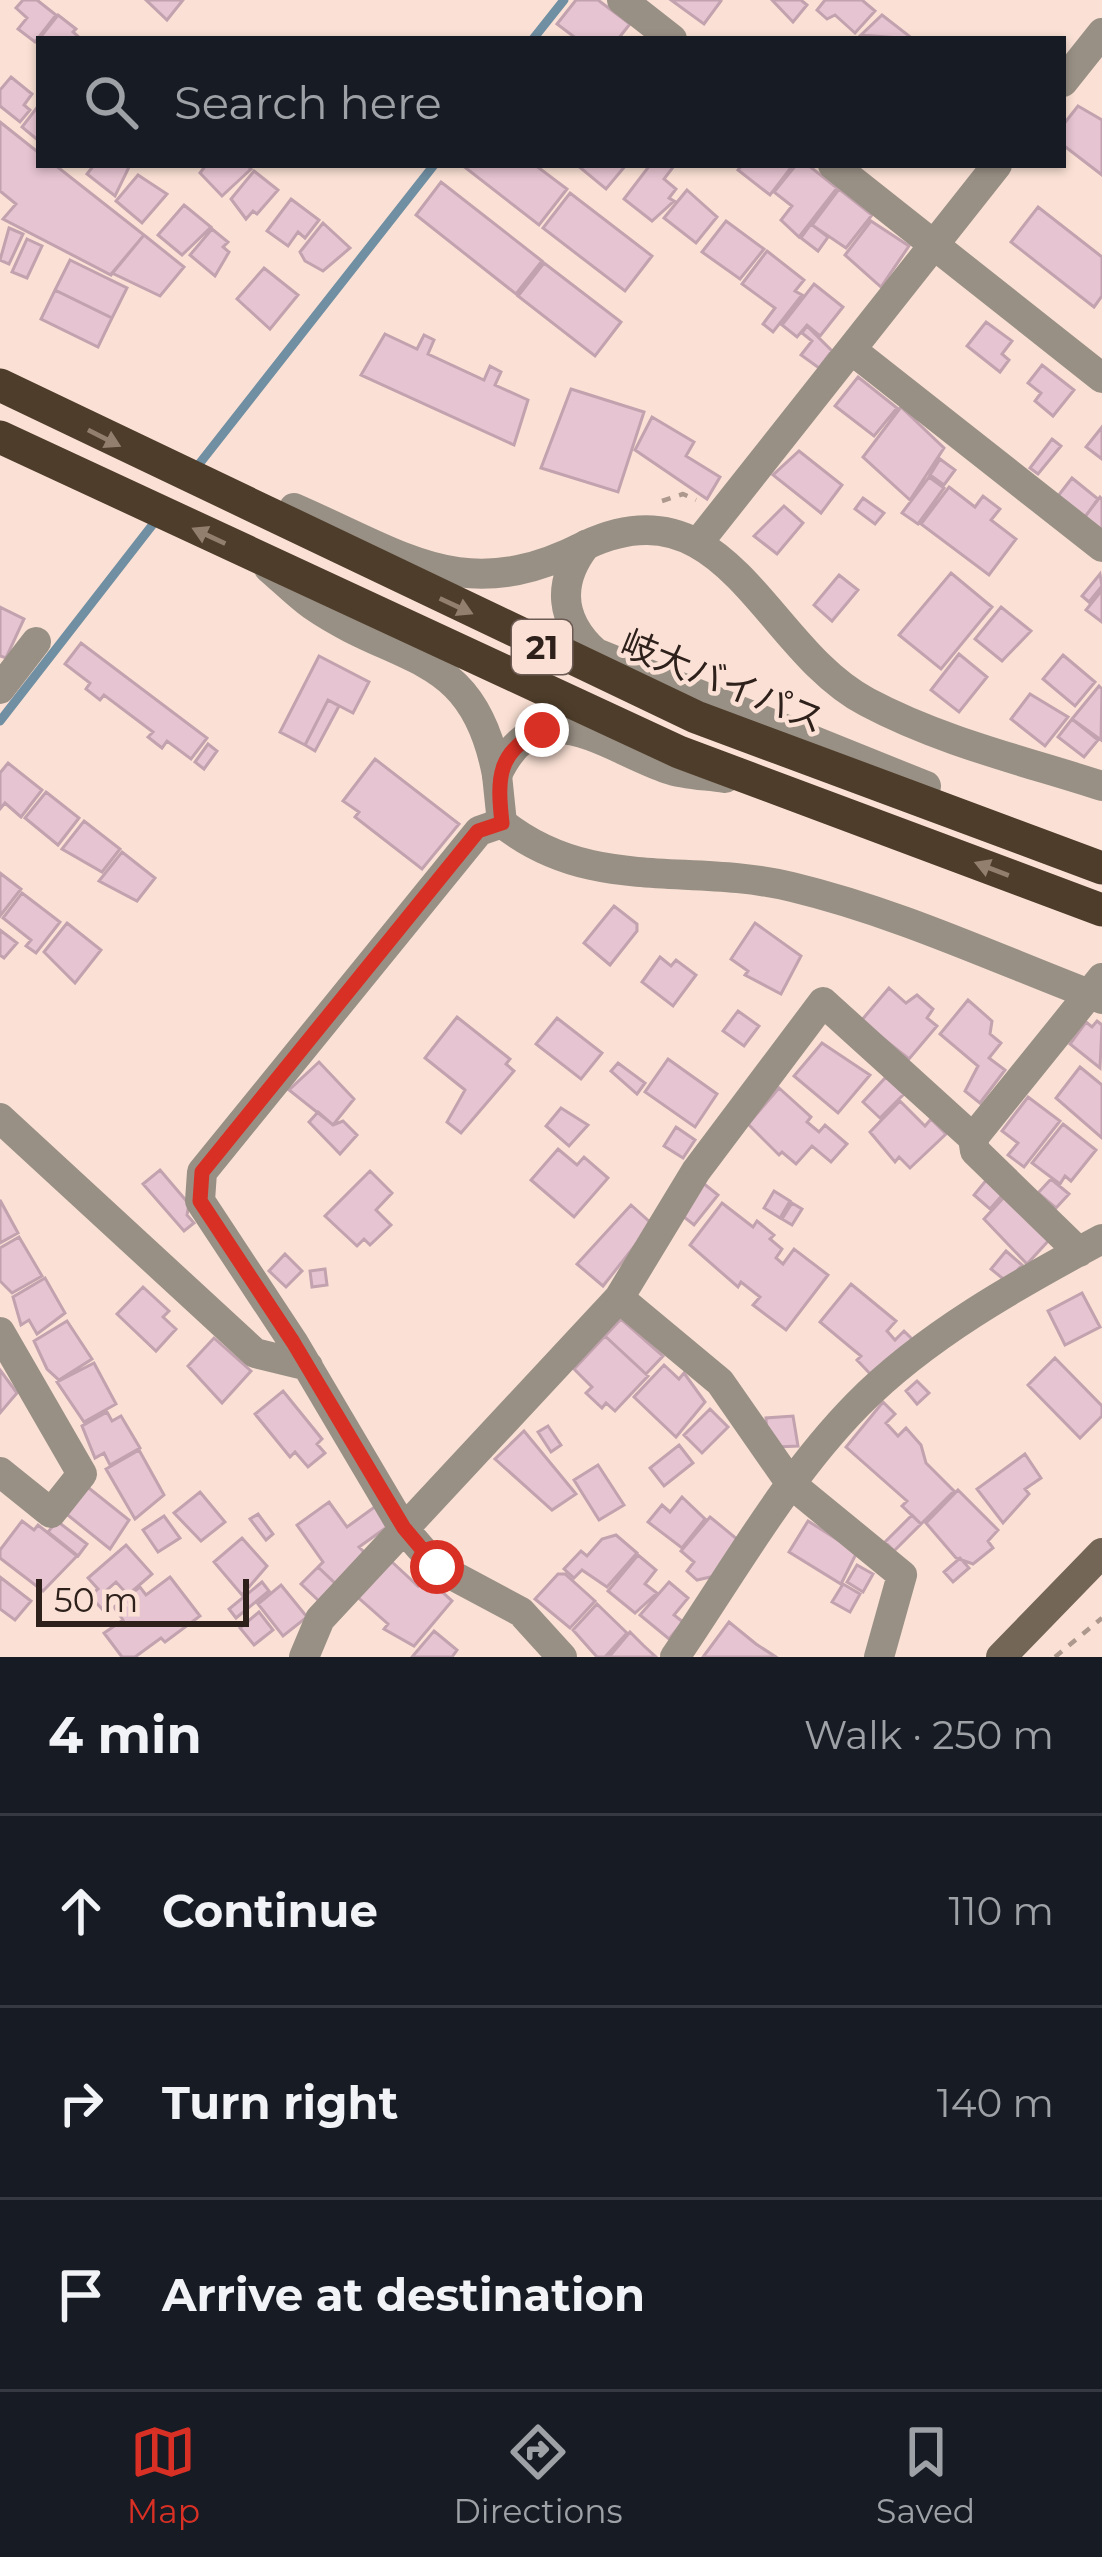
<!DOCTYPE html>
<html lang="en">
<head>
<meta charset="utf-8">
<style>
  body { margin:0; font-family:Montserrat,"Noto Sans JP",sans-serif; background:#20242c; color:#f1f3f6 }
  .scale { position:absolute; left:36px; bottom:30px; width:213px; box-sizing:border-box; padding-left:12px; border:6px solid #2e211c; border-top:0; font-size:33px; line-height:42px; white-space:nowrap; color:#2e211c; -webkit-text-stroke:9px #fbe1d5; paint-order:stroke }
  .stop { position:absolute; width:36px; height:36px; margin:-27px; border:9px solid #d93025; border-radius:50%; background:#fff }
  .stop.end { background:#d93025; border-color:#fff; box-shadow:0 3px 12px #0008 }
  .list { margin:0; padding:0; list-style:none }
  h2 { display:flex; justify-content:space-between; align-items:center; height:156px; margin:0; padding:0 48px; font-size:51px }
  h2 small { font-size:39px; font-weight:400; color:#9ea1a6 }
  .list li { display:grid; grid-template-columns:78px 1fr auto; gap:36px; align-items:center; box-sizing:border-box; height:192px; padding:0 48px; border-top:3px solid #363941 }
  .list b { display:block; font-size:45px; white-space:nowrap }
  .list em { font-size:39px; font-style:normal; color:#9ea1a6 }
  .icon { flex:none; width:66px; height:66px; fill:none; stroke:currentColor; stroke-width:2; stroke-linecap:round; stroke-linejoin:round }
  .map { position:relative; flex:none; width:1102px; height:1657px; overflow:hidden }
  .search { position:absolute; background:#171b24; box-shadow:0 3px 9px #0004; left:36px; right:36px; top:36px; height:132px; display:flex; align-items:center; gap:30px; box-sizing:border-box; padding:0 42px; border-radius:0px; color:#9ea1a6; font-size:45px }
  .sheet { height:732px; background:#171b24 }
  nav { display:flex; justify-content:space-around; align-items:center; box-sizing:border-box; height:168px; border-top:3px solid #363941; background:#171b24; font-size:33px; color:#9ea1a6 }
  nav a { display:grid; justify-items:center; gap:6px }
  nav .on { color:#d93025 }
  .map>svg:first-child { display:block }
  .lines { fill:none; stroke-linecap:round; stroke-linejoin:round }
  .stream { stroke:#708fa2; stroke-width:9 }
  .building { fill:#e6c4d1; stroke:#c2a2ae; stroke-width:3 }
  .path { stroke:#ad988e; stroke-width:4.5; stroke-dasharray:9 9; stroke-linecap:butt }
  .minor { stroke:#999085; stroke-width:30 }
  .tertiary { stroke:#999085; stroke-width:30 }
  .secondary { stroke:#746657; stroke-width:30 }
  .trunk { stroke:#4e3d2a; stroke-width:33 }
  .oneway { fill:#937f6e }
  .route { stroke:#d93025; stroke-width:15 }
  .labels { text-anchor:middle; stroke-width:9; stroke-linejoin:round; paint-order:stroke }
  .shield { fill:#fbe1d5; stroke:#6c5b54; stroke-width:3 }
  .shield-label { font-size:33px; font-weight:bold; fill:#2e211c }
  .street-label { font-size:36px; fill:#2e211c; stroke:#fbe1d5 }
</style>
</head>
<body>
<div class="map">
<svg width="1102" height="1657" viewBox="0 0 1102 1657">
  <rect width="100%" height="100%" fill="#fbe1d5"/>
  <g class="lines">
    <path class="stream" d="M533 39 564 0
      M196 468 434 165
      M0 721 157 519"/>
  </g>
  <path class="building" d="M23 0H37L56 15 35 42 18 29 27 18 16 8Z
    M146 0H183L167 20Z
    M576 0H598L630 24 618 39H577L557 24Z
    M671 0H720L721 1 704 24Z
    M772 0H801L807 5 793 22Z
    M825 0H862L875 11 855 33 835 15 827 19 817 10Z
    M58 15 76 29 73 32 81 39H39Z
    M882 15 913 39 861 35Z
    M11 77 32 94 24 105 30 110 20 122 0 106V90Z
    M39 105V141L22 127Z
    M1078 106 1102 120V175L1063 145V125Z
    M0 122 39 153V165H55L144 235 111 275 3 219 16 204 0 191Z
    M94 165H130L115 196 87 174Z
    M206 165H247L251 169 222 196 200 173Z
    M462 165H535L567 189 539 225Z
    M577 165H626L606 189Z
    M650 165 674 166 664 179 676 189 669 198 674 201 652 221 624 199Z
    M742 165H793L770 195 738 170Z
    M796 165H808L837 188 799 237 781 220 792 206 774 192Z
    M254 171 278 190 257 214 253 211 246 219 231 199Z
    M138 175 167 194 142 223 116 201Z
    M441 182 542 261 516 294 416 215Z
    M839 189 872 215 846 248 812 225Z
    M687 190 717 217 696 243 664 218Z
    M570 193 652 256 625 291 543 228Z
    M291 199 319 220 305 238 298 232 288 246 267 231Z
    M184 205 211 227 182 255 158 235Z
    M1038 207 1102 257V296L1094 307 1011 242Z
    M726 221 764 249 740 279 702 252Z
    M871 221 909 246 881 287 845 255Z
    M323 223 350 248 323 271 305 261 300 252Z
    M811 224 828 237 818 251 801 238Z
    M9 228 23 234 9 264 0 260Z
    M212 229 228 242 223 247 229 252 215 276 190 255Z
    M144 235 184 267 160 296 112 273Z
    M27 239 42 246 27 278 12 272Z
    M767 251 804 280 795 291 802 295 773 332 763 324 775 308 742 284Z
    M70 260 127 288 112 318 55 290Z
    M544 263 621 322 595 356 518 296Z
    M264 268 298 295 270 329 237 299Z
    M814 284 843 307 820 336 807 325 797 337 782 325Z
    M55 290 112 318 98 347 41 319Z
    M986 322 1012 341 1002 354 1009 360 1000 372 967 346Z
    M807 326 832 351 819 368 801 355 812 341 802 333Z
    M385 334 417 349 424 335 434 340 428 354 484 380 490 366 501 372 495 385 528 400 514 445 361 375Z
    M1042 365 1074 390 1053 416 1035 401 1041 393 1028 383Z
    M858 377 897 408 874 436 835 406Z
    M571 389 644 412 618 492 541 468Z
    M901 407 944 448 910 500 863 457Z
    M652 417 694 442 686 456 720 477 707 499 635 450Z
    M1102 427V459L1086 447Z
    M1052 439 1061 446 1038 474 1030 468Z
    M799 451 842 485 821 513 773 475Z
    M940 459 955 470 944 485 930 475Z
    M929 477 944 488 918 524 902 513Z
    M1072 478 1098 499 1085 517 1058 496Z
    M949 487 975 507 983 496 1000 509 991 520 1016 539 989 575 921 524Z
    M1100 497 1102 499V532L1084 518Z
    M863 498 884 513 875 524 855 509Z
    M784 506 803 523 777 554 754 536Z
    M951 573 992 607 941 669 899 635Z
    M1100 574 1102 586 1089 602 1082 596Z
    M839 575 858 590 832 621 814 605Z
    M1102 590V622L1086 610Z
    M0 607 24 619 6 658 0 656Z
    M1001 607 1031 631 1002 661 975 639Z
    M81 643 207 738 191 759 167 741 162 748 148 737 153 732 104 695 100 700 86 689 90 683 65 664Z
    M959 654 987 677 959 712 931 690Z
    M1063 655 1095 682 1075 706 1043 679Z
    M319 656 369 682 353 713 328 700 305 745 280 732Z
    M1099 686 1102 689 1101 740 1072 719Z
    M1030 694 1068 717 1045 746 1011 719Z
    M328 700 339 706 315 751 305 745Z
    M1072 719 1098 740 1084 757 1058 737Z
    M208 744 217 751 204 769 195 762Z
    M375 759 459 824 422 869 355 817 359 812 343 801Z
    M8 763 42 790 21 817 5 803 0 809V773Z
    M46 792 79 818 58 845 25 818Z
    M84 821 120 849 102 872 62 849Z
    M122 852 155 878 137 901 99 881Z
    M0 873 21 889 0 916Z
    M22 893 60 922 36 953 26 946 31 940 3 918Z
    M614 906 637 924V931L610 965 584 943Z
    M67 923 101 950 75 983 44 952Z
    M755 923 801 956 781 994 745 975 748 971 731 959Z
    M0 930 17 943 4 958 0 955Z
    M660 957 671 966 676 960 696 975 673 1006 642 982Z
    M889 988 906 1003 917 995 933 1009 927 1018 937 1026 909 1059 861 1021Z
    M968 1000 992 1021 990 1034 1001 1043 989 1058 1005 1070 980 1103 965 1091 978 1066 940 1034Z
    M738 1011 759 1026 744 1046 723 1031Z
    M457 1017 510 1059 506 1064 514 1071 461 1133 447 1122 465 1090 425 1058Z
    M557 1018 602 1053 581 1079 536 1044Z
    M1097 1021 1102 1025 1100 1068 1070 1044 1086 1022 1092 1027Z
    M822 1043 870 1075 838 1113 794 1076Z
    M668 1059 717 1094 695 1127 645 1092Z
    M319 1062 354 1099 333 1125 289 1090Z
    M618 1063 645 1083 637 1094 611 1071Z
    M1080 1067 1102 1085V1138L1056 1098Z
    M886 1077 904 1094 880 1118 863 1102Z
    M779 1088 811 1117 807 1122 819 1132 825 1125 847 1144 831 1162 812 1146 796 1164 782 1152 779 1155 748 1124Z
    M1028 1097 1060 1121 1024 1167 1008 1155 1018 1143 1002 1131Z
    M900 1101 925 1126 931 1119 946 1134 910 1168 899 1157 895 1162 870 1132Z
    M561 1108 588 1125 569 1146 546 1126Z
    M318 1112 333 1125 343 1121 357 1135 340 1154 309 1122Z
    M1063 1124 1096 1150 1071 1181 1065 1176 1060 1184 1032 1163Z
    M676 1127 695 1140 683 1158 664 1146Z
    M558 1149 577 1165 584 1157 608 1178 574 1217 531 1180Z
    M160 1170 189 1204 187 1215 194 1223 184 1231 143 1184Z
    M370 1171 392 1193 376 1210 391 1225 370 1245 364 1239 357 1246 325 1216Z
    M988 1178 1005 1192 990 1209 974 1195Z
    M1051 1179 1069 1194 1056 1208 1038 1193Z
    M703 1183 718 1195 694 1225 679 1213Z
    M774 1191 790 1201 780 1218 764 1208Z
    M1007 1194 1050 1239 1027 1264 984 1219Z
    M0 1200 18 1233 0 1243Z
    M722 1203 753 1227 757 1221 774 1235 770 1239 782 1249 776 1258 783 1264 794 1249 828 1275 786 1330 753 1305 760 1297 741 1282 738 1287 690 1245Z
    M792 1203 802 1209 792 1225 782 1219Z
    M631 1205 652 1224 603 1286 577 1264Z
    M19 1237 42 1276 12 1293 0 1281V1248Z
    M1006 1251 1022 1265 1007 1282 991 1269Z
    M285 1254 302 1271 286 1287 269 1271Z
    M325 1269 327 1285 312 1287 310 1271Z
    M45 1278 65 1313 37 1334 29 1320 21 1325 13 1297Z
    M851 1284 896 1321 887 1331 895 1340 904 1331 916 1343 875 1379 857 1360 861 1356 820 1322Z
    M143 1287 169 1311 163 1317 176 1329 156 1351 117 1314Z
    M1082 1293 1100 1327 1065 1345 1048 1311Z
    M621 1319 663 1356 646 1374 605 1336Z
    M67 1321 92 1359 59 1380 47 1369 34 1341Z
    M605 1336 648 1376 615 1411 606 1403 602 1408 586 1393 592 1387 574 1369Z
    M214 1338 251 1371 222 1403 188 1366Z
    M1055 1358 1102 1406V1416L1080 1438 1028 1385Z
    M94 1363 116 1404 84 1422 57 1382Z
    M664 1365 679 1379 684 1373 705 1402 676 1437 634 1397Z
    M0 1370 17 1393 0 1413Z
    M917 1381 929 1393 917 1404 906 1391Z
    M283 1391 322 1439 317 1444 325 1453 308 1467 295 1452 290 1457 255 1414Z
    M883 1402 895 1414 886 1423 898 1436 906 1428 921 1445 926 1463 954 1491 921 1524 902 1506 907 1501 846 1447Z
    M710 1409 728 1427 702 1453 684 1435Z
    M107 1412 112 1421 121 1416 140 1448 110 1465 104 1453 95 1458 82 1426Z
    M793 1416 798 1446 776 1447 767 1436 766 1418Z
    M548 1426 561 1445 551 1452 538 1432Z
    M524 1431 576 1494 552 1510 495 1459Z
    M679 1445 693 1463 664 1486 650 1468Z
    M139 1450 164 1495 135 1519 106 1469Z
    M1025 1454 1041 1478 1025 1489 1029 1494 1003 1523 977 1489Z
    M598 1465 624 1505 599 1520 574 1480Z
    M85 1485 129 1520 110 1549 64 1512Z
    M958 1490 998 1530 988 1541 993 1548 973 1564 956 1558 926 1523Z
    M200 1492 225 1522 201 1541 174 1513Z
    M682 1497 705 1519 682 1548 648 1522 662 1505 670 1512Z
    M329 1502 347 1527 376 1506 387 1527 359 1547 366 1554 337 1585 318 1567 323 1562 297 1525Z
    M258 1514 273 1534 266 1540 250 1519Z
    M912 1515 921 1524 894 1551 885 1542Z
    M164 1516 180 1538 158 1552 143 1530Z
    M710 1517 737 1539 715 1576 697 1580 687 1571 694 1562 681 1551Z
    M22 1521 34 1530 38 1525 77 1556 43 1591 0 1558V1550Z
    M57 1521 87 1544 78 1556 48 1532Z
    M808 1521 857 1552 841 1584 789 1552Z
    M616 1535 637 1553 607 1587 582 1570 574 1578 564 1569 581 1551 587 1556 602 1539Z
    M242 1538 267 1566 242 1595 214 1562Z
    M126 1545 152 1574 128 1595 116 1582 107 1590 114 1598 102 1609 90 1596 98 1589 88 1578Z
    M638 1555 656 1570 645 1584 657 1593 635 1613 608 1591Z
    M960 1558 969 1568 953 1582 944 1572Z
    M392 1562 418 1586 426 1577 452 1601 414 1646 384 1629 388 1624 353 1593Z
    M857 1565 873 1574 863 1592 847 1582Z
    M318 1567 336 1584 319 1601 301 1584Z
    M558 1574H565L595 1601 570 1628 535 1599Z
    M0 1577 31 1601 15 1620 0 1609Z
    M170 1577 200 1616 165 1642 161 1638 135 1657H122L104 1633 123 1620 114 1607 140 1587 146 1595Z
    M262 1582 269 1591 236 1618 229 1609Z
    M669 1582 688 1598 674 1615 683 1622 669 1639 640 1615Z
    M843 1584 860 1594 850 1612 832 1602Z
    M281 1585 307 1617 283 1636 258 1604Z
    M597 1604 627 1633 605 1657H597L573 1630Z
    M259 1612 273 1630 254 1645 240 1628Z
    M729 1622 756 1644 776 1657H703Z
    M434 1631 457 1650 452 1657H412Z
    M630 1632 643 1645 656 1657H609Z"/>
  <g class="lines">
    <path class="path" d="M662 501 683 494 696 500
      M1055 1657 1102 1618"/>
    <path class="minor" d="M622 0 672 39
      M1063 82 1102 33
      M833 165 1102 378
      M853 351 1102 547
      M294 508C407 557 465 607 586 545
      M698 543 997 165
      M586 545C556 583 560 621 596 653L926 786
      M269 568C283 580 297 594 312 605 400 666 473 648 497 775
      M0 689 36 642
      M497 775C538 687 606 748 668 769 685 775 706 775 725 778
      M502 823 479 831 202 1172 200 1201 293 1342 403 1528 437 1567 521 1612 562 1657
      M0 1118 255 1353 308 1366
      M973 1138 975 1151 1079 1252
      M619 1298 720 1382 791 1484 902 1575 879 1657
      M0 1332 82 1474 51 1513 0 1472
      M304 1657 320 1619 619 1298 696 1171 823 1002 973 1138 1102 978
      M675 1657C733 1572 786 1477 858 1404 925 1336 1018 1284 1102 1239"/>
    <path class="tertiary" d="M586 545C727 479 765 649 867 702 940 741 1024 761 1102 786
      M497 775 502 823C591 894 689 862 792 887 900 913 999 960 1102 999"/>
    <path class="secondary" d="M1001 1657 1102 1553"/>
    <path class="trunk" d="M0 385 696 717 1102 868
      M0 437 679 752 1102 910"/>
  </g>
  <defs><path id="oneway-solid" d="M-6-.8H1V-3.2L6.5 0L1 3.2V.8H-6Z" transform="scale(3)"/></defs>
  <g class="oneway">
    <use href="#oneway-solid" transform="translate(104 438) rotate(27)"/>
    <use href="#oneway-solid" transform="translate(209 536) rotate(-155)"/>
    <use href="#oneway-solid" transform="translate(456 606) rotate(25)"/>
    <use href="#oneway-solid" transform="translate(992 869) rotate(-159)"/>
  </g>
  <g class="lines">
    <path class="route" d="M437 1567 404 1528 293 1342 200 1201 202 1172 478 831 502 823C497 778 497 751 542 730"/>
  </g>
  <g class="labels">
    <rect class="shield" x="512" y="620" width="60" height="54" rx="9"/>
    <g class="shield-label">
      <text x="542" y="659">21</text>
    </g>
    <g class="street-label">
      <text transform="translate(723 681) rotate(22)" y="13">岐大バイパス</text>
    </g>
  </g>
</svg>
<div class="scale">50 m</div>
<div class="stop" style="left:437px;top:1567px"></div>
<div class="stop end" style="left:542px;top:730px"></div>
<div class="search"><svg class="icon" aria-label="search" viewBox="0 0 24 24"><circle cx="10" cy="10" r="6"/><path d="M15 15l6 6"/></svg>Search here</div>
</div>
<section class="sheet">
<h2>4 min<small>Walk · 250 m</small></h2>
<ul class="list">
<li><svg class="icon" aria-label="ahead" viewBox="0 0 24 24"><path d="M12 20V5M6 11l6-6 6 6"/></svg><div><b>Continue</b></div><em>110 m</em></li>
<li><svg class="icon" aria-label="right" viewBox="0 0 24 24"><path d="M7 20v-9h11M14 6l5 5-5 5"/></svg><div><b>Turn right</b></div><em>140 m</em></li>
<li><svg class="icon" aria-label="arrive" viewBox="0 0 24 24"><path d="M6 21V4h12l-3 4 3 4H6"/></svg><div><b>Arrive at destination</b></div></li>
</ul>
</section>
<nav>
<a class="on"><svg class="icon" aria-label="map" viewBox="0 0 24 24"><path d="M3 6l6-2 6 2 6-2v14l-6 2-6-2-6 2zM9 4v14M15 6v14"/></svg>Map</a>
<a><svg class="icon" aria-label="directions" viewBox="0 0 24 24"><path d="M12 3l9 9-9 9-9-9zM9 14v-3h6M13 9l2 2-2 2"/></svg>Directions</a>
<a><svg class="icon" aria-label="saved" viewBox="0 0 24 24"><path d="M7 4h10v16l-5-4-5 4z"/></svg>Saved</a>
</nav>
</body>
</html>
